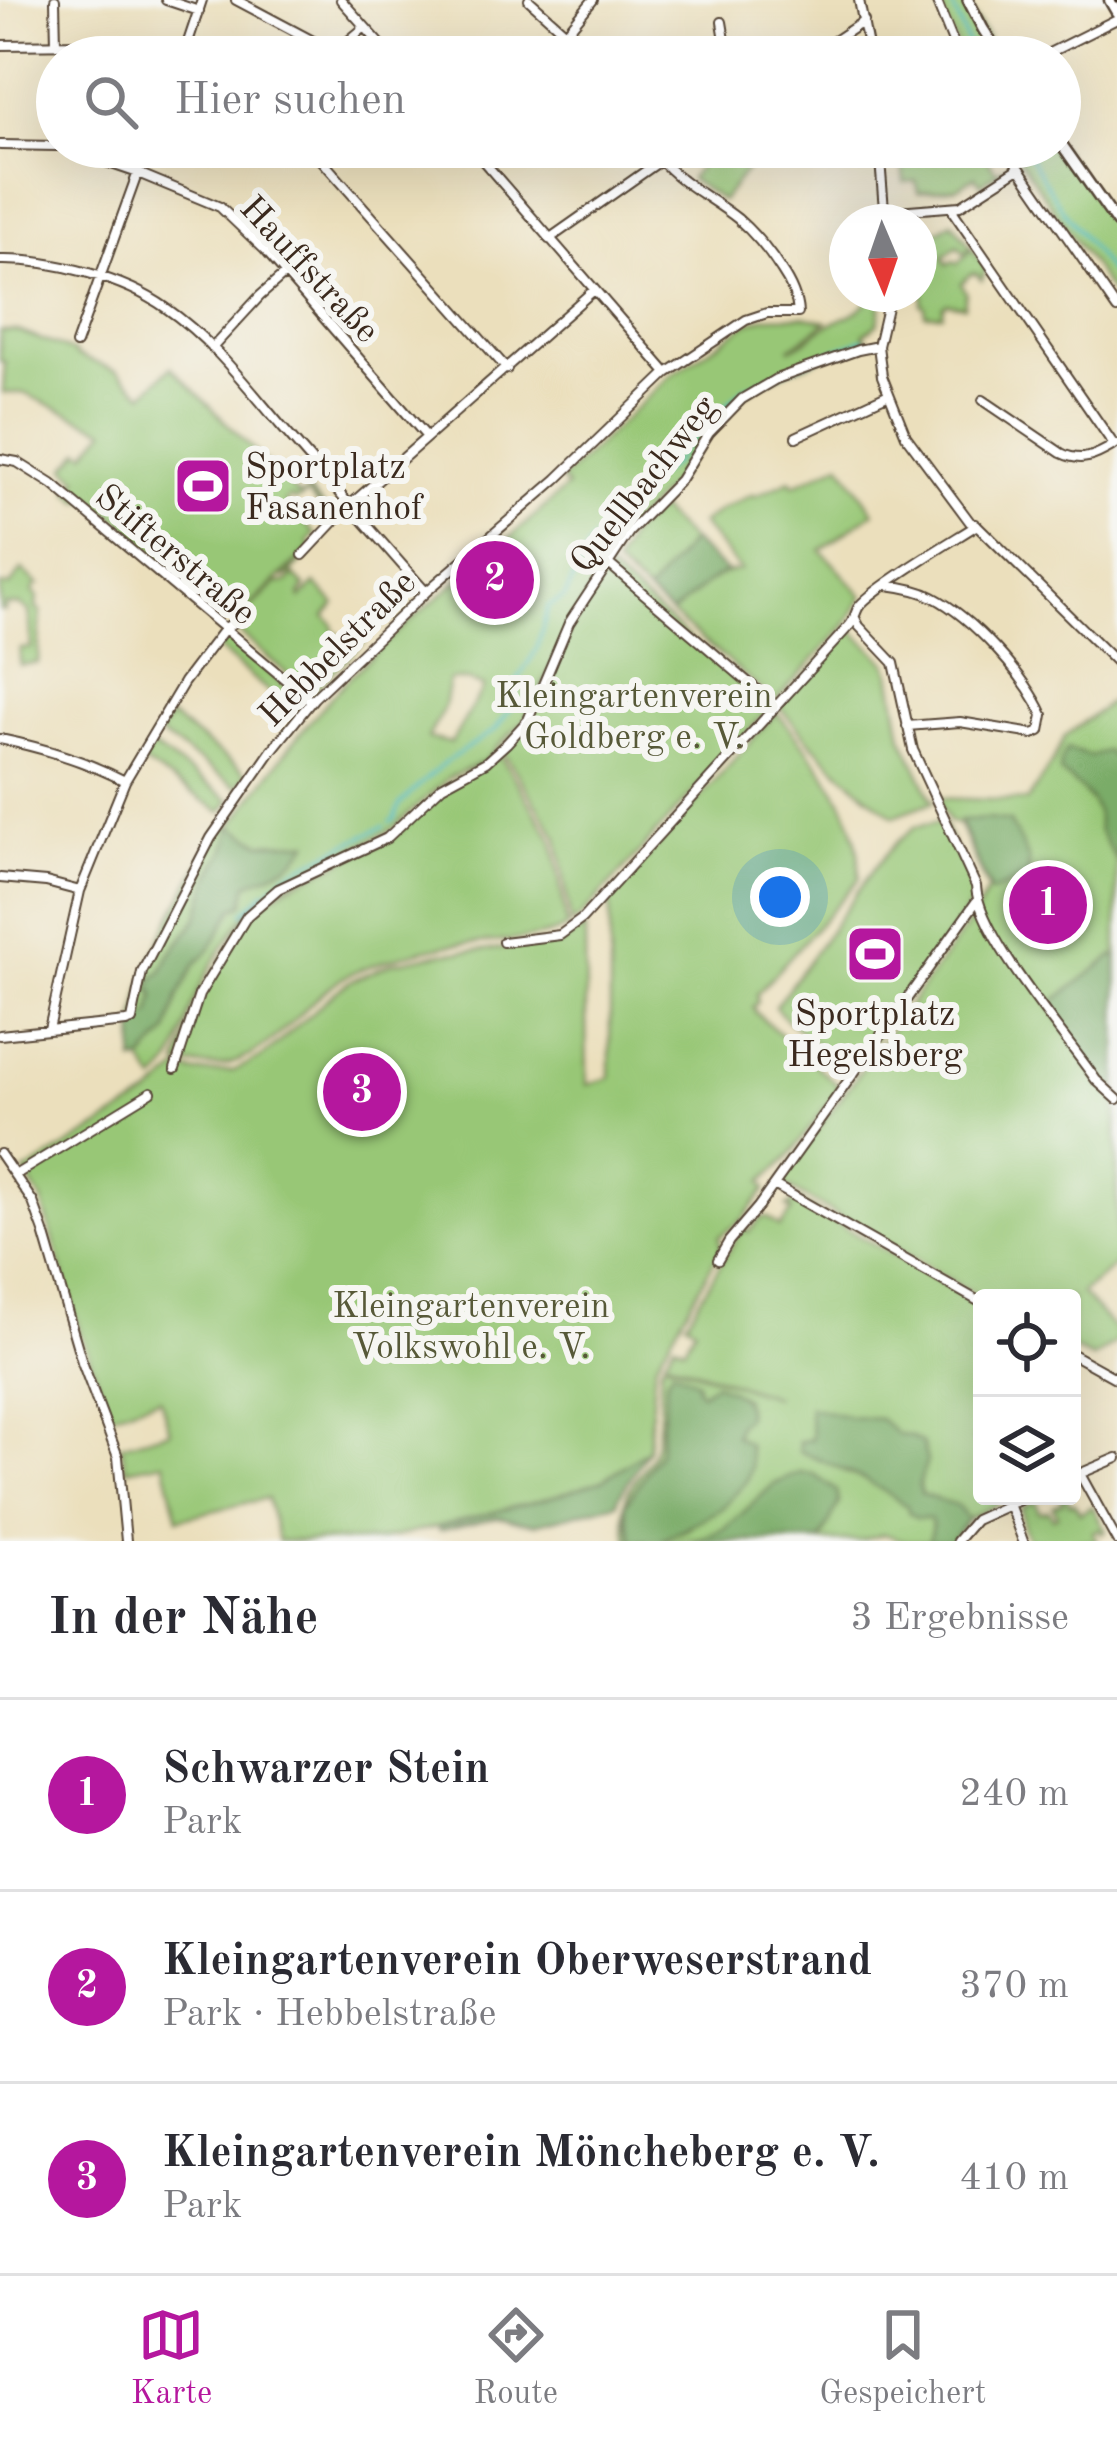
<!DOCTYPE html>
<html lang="de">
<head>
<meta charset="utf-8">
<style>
  body { margin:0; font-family:"Old Standard TT",serif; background:#f7f7f7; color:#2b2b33 }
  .controls { position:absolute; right:36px; bottom:36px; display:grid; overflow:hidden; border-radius:12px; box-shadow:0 12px 48px #0002 }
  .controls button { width:108px; height:108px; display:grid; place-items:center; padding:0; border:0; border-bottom:3px solid #e1e1e2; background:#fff; color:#2b2b33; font:60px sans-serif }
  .compass { position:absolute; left:829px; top:204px; width:108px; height:108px; border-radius:50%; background:#fff; box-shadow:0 12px 48px #0002; rotate:178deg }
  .you { position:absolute; left:780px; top:897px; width:42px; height:42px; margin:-30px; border:9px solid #fff; border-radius:50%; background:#1a73e8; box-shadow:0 0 0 18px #1a73e833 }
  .badge { display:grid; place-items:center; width:78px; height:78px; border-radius:50%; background:#b5179e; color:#fff; font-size:39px; font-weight:700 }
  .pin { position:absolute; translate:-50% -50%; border:6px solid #fff; box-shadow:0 3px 12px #0006 }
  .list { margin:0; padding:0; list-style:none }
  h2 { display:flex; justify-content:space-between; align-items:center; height:156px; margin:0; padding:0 48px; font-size:51px }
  h2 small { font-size:39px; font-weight:400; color:#7c7c81 }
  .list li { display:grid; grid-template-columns:78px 1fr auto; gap:36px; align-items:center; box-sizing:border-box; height:192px; padding:0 48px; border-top:3px solid #e1e1e2 }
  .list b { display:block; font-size:45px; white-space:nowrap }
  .list p { margin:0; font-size:39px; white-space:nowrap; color:#7c7c81 }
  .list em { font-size:39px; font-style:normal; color:#7c7c81 }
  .icon { flex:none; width:66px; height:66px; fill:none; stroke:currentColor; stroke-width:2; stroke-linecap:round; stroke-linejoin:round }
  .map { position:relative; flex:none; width:1117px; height:1541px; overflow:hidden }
  .search { position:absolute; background:#fff; box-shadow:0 12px 48px #0002; left:36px; right:36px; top:36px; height:132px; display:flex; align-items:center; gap:30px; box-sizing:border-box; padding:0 42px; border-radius:66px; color:#7c7c81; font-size:45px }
  .sheet { height:732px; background:#fff }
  nav { display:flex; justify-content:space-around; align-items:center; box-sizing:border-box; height:168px; border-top:3px solid #e1e1e2; background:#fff; font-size:33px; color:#7c7c81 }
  nav a { display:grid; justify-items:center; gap:6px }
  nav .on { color:#b5179e }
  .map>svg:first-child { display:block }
  .green { fill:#98c776; stroke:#6a784a; stroke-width:3; fill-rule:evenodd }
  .forest { fill:#7aac67; stroke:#5a6b42; stroke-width:3 }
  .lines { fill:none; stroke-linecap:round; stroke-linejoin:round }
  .stream { stroke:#4ab9c1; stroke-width:3 }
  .minor-casing { stroke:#554536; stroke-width:12 }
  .tertiary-casing { stroke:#554536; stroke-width:14 }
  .primary-casing { stroke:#554536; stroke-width:15 }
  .minor { stroke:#fff; stroke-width:8 }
  .tertiary { stroke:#fff; stroke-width:9 }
  .primary { stroke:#fff; stroke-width:10 }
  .tram { stroke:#3b2a1e; stroke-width:3 }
  .labels { text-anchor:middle; stroke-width:12; stroke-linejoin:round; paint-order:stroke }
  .street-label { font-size:36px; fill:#3b2a1e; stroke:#f6f6f2 }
  .poi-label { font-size:36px; fill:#3b2a1e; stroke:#f6f6f2; text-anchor:start }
  .park-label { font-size:36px; fill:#575938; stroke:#f6f6f2 }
</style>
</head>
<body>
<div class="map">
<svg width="1117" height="1541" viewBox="0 0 1117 1541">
  <rect width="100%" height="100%" fill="#f6f6f2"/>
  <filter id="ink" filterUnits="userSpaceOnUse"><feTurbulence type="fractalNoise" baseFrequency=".00833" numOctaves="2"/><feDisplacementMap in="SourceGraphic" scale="24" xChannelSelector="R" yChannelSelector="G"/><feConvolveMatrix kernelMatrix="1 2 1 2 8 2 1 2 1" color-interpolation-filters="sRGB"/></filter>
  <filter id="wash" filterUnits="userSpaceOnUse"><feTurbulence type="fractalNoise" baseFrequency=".004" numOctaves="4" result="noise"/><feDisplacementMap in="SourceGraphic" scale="48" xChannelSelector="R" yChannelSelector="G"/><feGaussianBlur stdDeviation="2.7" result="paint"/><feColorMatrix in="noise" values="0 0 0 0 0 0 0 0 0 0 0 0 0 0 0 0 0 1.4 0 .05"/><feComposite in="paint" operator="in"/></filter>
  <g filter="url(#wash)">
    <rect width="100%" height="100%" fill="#ebdfbc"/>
    <path class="green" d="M938 0H965L998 57H962Z
      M713 147H737L746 170 722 201 690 179Z
      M917 147H979L996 171 1008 165 981 184 975 176 958 187 918 192 916 181 904 182 901 153Z
      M1011 147H1060L1117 229V302Z
      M952 222 971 247 964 254 958 246 943 257 947 264 954 261 957 264 972 249 986 269 982 280 976 273 969 275 961 284 966 292 964 306 947 303 943 305 942 314H925V306L922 305 925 271 919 270V231L940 230Z
      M871 294H883L878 323 864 334 867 340 776 376 739 397 704 436 678 476 619 538 599 571 525 719 484 761 448 778 392 829 267 893C243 913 208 967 196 997 183 1027 182 1060 155 1082L142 1061 168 1032 178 997 195 963 209 951 233 909 243 904 248 883C270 875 298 865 307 842L262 843 232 827 226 850 210 876 199 916 170 955 161 973 151 1014 136 1023C139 961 192 881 222 826H232C268 776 303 725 346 681 415 611 495 554 567 487L561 480 670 376 748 323 766 317 803 316 827 321 789 349C803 345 811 336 823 328 841 317 862 316 871 294ZM449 680H467L484 687 451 743 428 738 444 707Z
      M0 331H18L75 352V355L117 371 144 394 171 367 300 497 309 491 327 511 325 513 308 494 295 501 290 497 285 502 315 534 308 542 313 551 292 572 293 574 282 578 308 550 250 606 208 605 168 571V562L94 500 80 501 69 492 79 479 66 468 81 450 86 453 106 430 23 393H3L5 362 0 361Z
      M841 463 874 512 821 550 863 596 846 625 775 701 671 614C692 596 712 573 740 570L701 524 720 510 754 494 755 496 791 480 794 485Z
      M658 509 691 541 647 593 615 565 628 538Z
      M22 570 38 584H36L33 592 38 597 36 608 41 612 38 663 20 665V649L31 648 29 612 20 605H5V611H0V586H10Z
      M609 570 770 707 581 917 571 924 558 838 502 750 529 721 571 625Z
      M295 576 305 586 300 595 301 598 315 584 335 604 325 616 333 624 334 631 350 643 399 597 404 604 310 694 234 628 236 622 277 583H286Z
      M851 629 886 662 891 673 902 736 933 802 894 816C849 783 815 749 779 706Z
      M227 636 303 702 294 713 217 648Z
      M1117 697V1264L1081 1293 1117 1332V1342L1093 1358 1072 1349V1298H982L779 1182 975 915 988 890 959 824 949 822 937 798 1027 801 1052 763 1065 736Z
      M776 713C788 724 797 737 807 749 838 789 862 827 859 879L757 994V1003L753 1007 756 1013 840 1087 789 1157 762 1182 766 1189 744 1218 719 1237 721 1249 655 1365 648 1450 603 1480 548 1498 437 1527 376 1541H278L267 1498 178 1519 164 1462 126 1469 121 1445 170 1431 160 1398 111 1414 81 1335 42 1201 25 1172 150 1096 180 1069 197 1073 233 1071 262 1057 334 993 352 980 392 963 442 953 561 944 585 927 587 1085 610 1078V899Z
      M170 717 247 773 237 787 159 734Z
      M151 746 230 800 222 812 142 762Z
      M499 754 553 840 567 927C544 943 479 941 449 945 418 950 388 959 359 970 310 989 284 1046 233 1063 217 1069 195 1065 178 1065L202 993 246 920 264 901 290 885 391 839 445 787Z
      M942 822 973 887 974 900 852 1073 788 1021 775 1007 876 866 897 842 915 827Z
      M796 1200 982 1306V1432L973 1439 982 1461V1496H996L999 1503 968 1519 921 1495 809 1422 813 1429 812 1439 805 1441 844 1472 866 1480 930 1519 932 1526 930 1541H906L884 1534 859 1541H820L839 1503 814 1474C772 1472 756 1509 725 1528 706 1541 682 1541 660 1541L690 1527 735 1436 744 1398 714 1383 702 1393 667 1378 659 1453 626 1514 633 1541H628C623 1515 620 1499 637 1477 643 1469 649 1463 653 1453 661 1427 659 1393 661 1366L664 1361 775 1397 665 1359 674 1343 684 1347 695 1327 686 1321 742 1229 749 1232 761 1218 767 1217 780 1227 792 1210 787 1207Z
      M1061 1496H1066L1070 1504 1074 1503 1080 1513 1092 1506 1106 1531 1102 1533 1099 1529 1093 1532 1097 1541H1030L1024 1530 1021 1508 1035 1501 1039 1512 1049 1511 1053 1518 1057 1516 1053 1506 1063 1502Z"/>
    <path class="forest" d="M691 541 726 571 706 584 671 614 647 593Z
      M1067 749 1091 756 1106 751 1117 761V862L1098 829C1100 801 1080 787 1060 772L1061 760Z
      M988 819 1010 822 1029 859V877L991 893 960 821Z
      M232 826 262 843 309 842C297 864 271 875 248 883L243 904 233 909 209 951 195 964 178 997 168 1032 142 1061 134 1062 136 1023 151 1014 155 994 150 989 154 977 161 973 170 955 199 916 210 876 226 850Z
      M1113 956H1117V1094L1107 1086 1049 1005Z
      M672 1369 697 1381V1389L701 1393 714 1383C732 1392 748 1394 746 1416L738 1424 735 1436 748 1444 751 1467 747 1481 721 1509 660 1541H633L625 1505 659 1453 667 1378Z
      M809 1407 849 1417 880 1419 898 1435 910 1436 922 1443 927 1461 919 1485 921 1494 956 1505 968 1519 951 1541H929L932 1526 930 1519 916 1518 909 1513 907 1506 866 1480 799 1451V1442L812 1439C813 1427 807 1419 809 1407Z
      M648 1450 619 1496 617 1503 535 1524 497 1517 439 1531 437 1527 548 1498 603 1480Z
      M800 1473 813 1474 837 1491 839 1503 820 1541H693L725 1529 774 1484Z"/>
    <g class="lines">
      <path class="stream" d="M950 0 973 57
        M1023 147 1063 210 1117 282
        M390 822 395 819 400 804 423 782 447 761 495 730 513 706 517 681 537 649 548 607 565 597 591 542 612 523 624 506 655 477 674 463 684 447 744 388 863 339
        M271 888 290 872 384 826
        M243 913 266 891"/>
    </g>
  </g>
  <g filter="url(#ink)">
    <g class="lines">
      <defs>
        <path id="minor" d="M55 0 56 44
          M166 0 199 11
          M236 0 332 51H336L365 27
          M341 0 392 57
          M529 0 566 33 585 57
          M859 0 870 57
          M936 0 959 57
          M722 22 725 40 736 57
          M0 45 89 44 138 57
          M183 57 202 0
          M532 57 566 33 593 0
          M810 57 864 21
          M1041 57 1117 19
          M0 145 57 146
          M62 147 138 173 220 207 265 250 427 437
          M310 147 507 369
          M471 147 667 373
          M879 147 885 222
          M1005 147 1117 309
          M953 207 954 213 1114 445
          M884 212 960 206 1019 168
          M549 239 660 161
          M0 260C51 259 124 278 166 308 211 339 245 384 281 426 329 481 377 537 426 592
          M890 294 878 346 882 376 906 436 970 522 977 525 1117 663
          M76 344 147 147
          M213 347 260 296 285 274
          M983 400 1061 453C1083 464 1097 455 1116 444
          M796 437 889 394
          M0 459 17 462 52 484 311 701
          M303 555 350 505 594 290
          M610 565 775 705
          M887 585C903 587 919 590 933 597 973 618 1025 675 1043 715L1040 731 1033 734 960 722 907 726
          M855 618 859 626 894 663 913 750 976 886C978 935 1065 1035 1096 1080L1117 1099
          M0 739C44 748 84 760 125 781
          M0 878 46 882 80 891
          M503 942 560 935 582 919 850 625C854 620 855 614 858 608 869 590 954 540 977 525
          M49 1029 80 891 125 781 184 682 225 628 235 622
          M0 1035 126 1022 132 1020 142 972 211 838 272 750 314 698 426 592 557 479 667 373 746 320 767 313H798C797 296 790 283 781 270 769 251 755 234 738 219 708 195 672 180 651 147
          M175 1069 199 995 247 916 278 889 387 838 442 786 486 762 507 743 528 720 569 623 629 532 680 480 709 433 742 399 776 379 858 350 878 346
          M0 1154 33 1202 44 1232 82 1362 118 1457 126 1541
          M15 1175 151 1092
          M774 1185 982 1303
          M718 1260 729 1241 758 1207 976 902
          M1072 1354 1117 1379
          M1080 1474 1117 1541
          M1072 1477 1117 1458
          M1009 1504 1023 1541
          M957 1541 975 1520 1028 1496"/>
        <path id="tertiary" d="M968 0 983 29 1001 57
          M1060 142 1117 223"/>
        <path id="primary" d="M1110 0 1117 12"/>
      </defs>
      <use href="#minor" class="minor-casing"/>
      <use href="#tertiary" class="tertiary-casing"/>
      <use href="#primary" class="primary-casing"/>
      <use href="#minor" class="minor"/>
      <use href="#tertiary" class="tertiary"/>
      <use href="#primary" class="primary"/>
      <path class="tram" d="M1116 0 1117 2"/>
    </g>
  </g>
  <defs>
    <symbol id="stadium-square" viewBox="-11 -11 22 22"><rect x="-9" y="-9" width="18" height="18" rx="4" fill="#b5179e" stroke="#f6f6f2"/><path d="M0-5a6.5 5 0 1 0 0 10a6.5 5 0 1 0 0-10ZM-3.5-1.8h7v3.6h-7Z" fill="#fff"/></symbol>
  </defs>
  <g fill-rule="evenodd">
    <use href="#stadium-square" x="170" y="453" width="66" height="66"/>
    <use href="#stadium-square" x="842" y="921" width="66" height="66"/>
  </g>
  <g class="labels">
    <g class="street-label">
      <text transform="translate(311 268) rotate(47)" y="13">Hauffstraße</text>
      <text transform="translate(642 483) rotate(-52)" y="13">Quellbachweg</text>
      <text transform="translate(177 553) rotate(40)" y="13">Stifterstraße</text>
      <text transform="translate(336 647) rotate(-45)" y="13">Hebbelstraße</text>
    </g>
    <g class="poi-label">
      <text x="245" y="478">Sportplatz<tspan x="245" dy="41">Fasanenhof</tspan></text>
      <text x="875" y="1025" text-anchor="middle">Sportplatz<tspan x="875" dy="41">Hegelsberg</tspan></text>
    </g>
    <g class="park-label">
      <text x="634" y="707">Kleingartenverein<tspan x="634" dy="41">Goldberg e. V.</tspan></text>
      <text x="471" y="1317">Kleingartenverein<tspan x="471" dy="41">Volkswohl e. V.</tspan></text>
    </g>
  </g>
</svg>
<div class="controls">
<button><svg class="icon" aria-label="locate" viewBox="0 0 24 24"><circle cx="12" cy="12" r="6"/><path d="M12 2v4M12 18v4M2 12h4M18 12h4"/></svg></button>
<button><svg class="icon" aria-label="layers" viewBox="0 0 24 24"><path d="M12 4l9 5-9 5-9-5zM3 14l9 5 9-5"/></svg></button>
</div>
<svg class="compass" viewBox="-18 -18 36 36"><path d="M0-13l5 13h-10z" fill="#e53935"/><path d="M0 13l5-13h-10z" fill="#7c7c81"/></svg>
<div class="you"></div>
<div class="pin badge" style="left:1048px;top:905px">1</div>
<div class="pin badge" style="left:495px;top:580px">2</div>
<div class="pin badge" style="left:362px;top:1092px">3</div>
<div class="search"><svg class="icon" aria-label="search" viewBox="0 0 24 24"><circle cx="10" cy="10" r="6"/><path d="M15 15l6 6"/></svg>Hier suchen</div>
</div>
<section class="sheet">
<h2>In der Nähe<small>3 Ergebnisse</small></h2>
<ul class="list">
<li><span class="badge">1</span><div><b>Schwarzer Stein</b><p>Park</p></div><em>240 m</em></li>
<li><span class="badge">2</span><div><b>Kleingartenverein Oberweserstrand</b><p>Park · Hebbelstraße</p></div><em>370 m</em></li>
<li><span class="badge">3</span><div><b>Kleingartenverein Möncheberg e. V.</b><p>Park</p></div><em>410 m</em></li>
</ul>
</section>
<nav>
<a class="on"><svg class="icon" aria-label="map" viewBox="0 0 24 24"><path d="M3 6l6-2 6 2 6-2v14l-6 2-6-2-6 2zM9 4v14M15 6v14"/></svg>Karte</a>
<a><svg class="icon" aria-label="directions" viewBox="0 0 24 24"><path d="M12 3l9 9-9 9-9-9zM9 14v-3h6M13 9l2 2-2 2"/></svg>Route</a>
<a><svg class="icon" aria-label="saved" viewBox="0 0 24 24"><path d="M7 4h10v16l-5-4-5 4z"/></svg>Gespeichert</a>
</nav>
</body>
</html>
